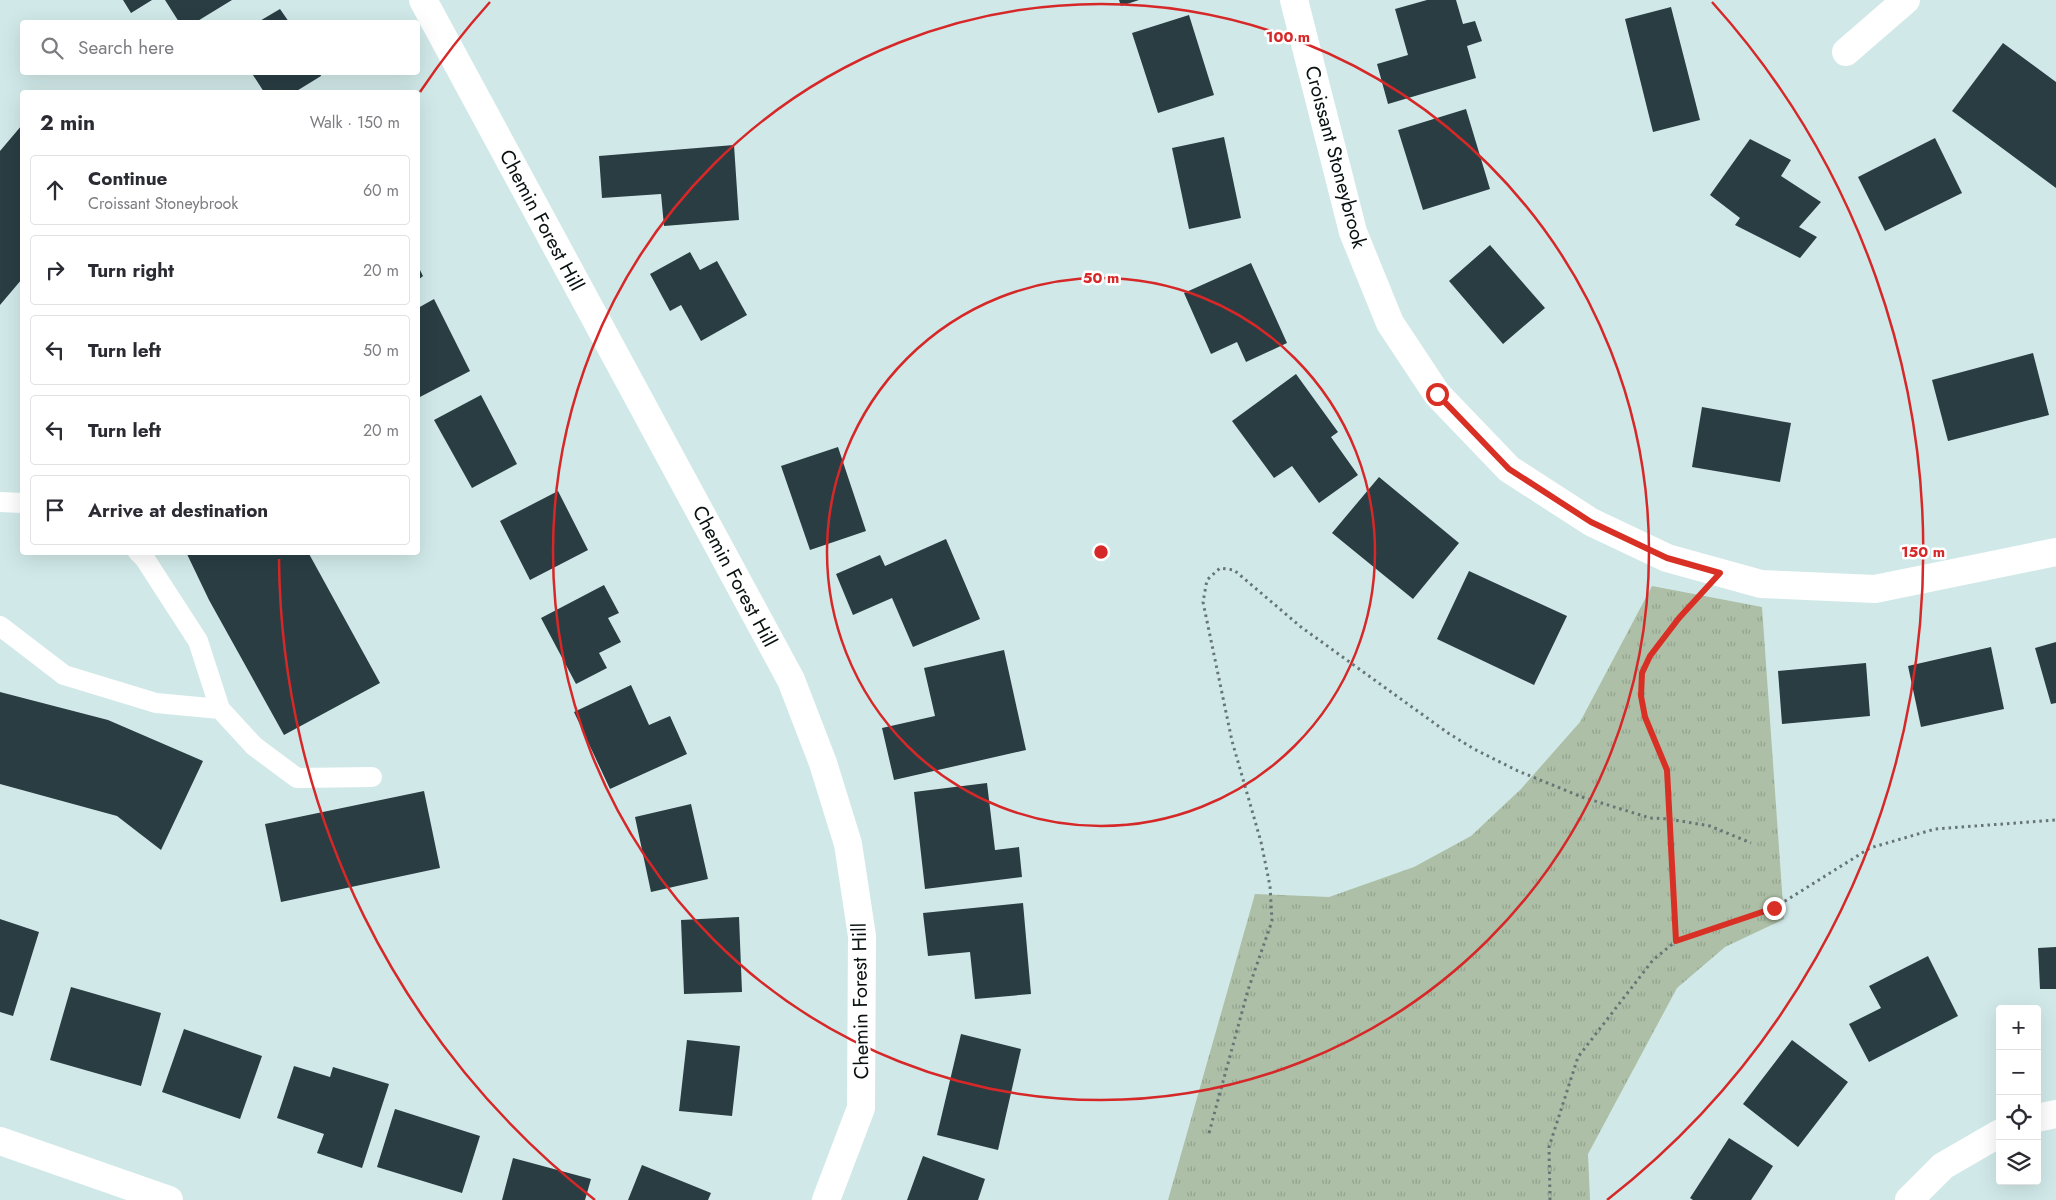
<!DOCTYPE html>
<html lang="en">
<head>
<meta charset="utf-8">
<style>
  body { margin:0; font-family:Jost,sans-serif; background:#f2f2f3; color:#2b2b33 }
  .controls { position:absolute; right:15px; bottom:15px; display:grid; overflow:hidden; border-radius:5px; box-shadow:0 5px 20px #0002 }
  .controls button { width:45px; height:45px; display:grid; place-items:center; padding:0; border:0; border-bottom:1px solid #e1e1e2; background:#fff; color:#2b2b33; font:25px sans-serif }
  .stop { position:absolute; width:15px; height:15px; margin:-11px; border:4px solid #d93025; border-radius:50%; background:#fff }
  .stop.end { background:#d93025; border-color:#fff; box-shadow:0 1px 5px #0008 }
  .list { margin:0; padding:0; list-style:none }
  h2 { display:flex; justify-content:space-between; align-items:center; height:65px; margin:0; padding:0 20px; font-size:21px }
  h2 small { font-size:16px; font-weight:400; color:#7c7c81 }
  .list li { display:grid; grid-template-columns:32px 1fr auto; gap:15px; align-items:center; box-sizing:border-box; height:70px; margin:0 10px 10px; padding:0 10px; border:1px solid #e1e1e2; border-radius:5px }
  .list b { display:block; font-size:19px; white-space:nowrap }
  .list p { margin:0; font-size:16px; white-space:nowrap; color:#7c7c81 }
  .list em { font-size:16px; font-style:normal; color:#7c7c81 }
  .icon { flex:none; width:28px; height:28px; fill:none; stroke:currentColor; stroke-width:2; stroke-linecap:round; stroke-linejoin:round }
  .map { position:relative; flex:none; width:2056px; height:1200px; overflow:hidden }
  .search { position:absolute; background:#fff; box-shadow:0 5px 20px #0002; left:20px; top:20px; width:400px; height:55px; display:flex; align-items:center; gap:12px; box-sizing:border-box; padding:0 18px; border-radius:5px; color:#7c7c81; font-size:19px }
  .panel { position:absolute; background:#fff; box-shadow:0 5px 20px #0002; left:20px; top:90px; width:400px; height:465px; border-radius:5px }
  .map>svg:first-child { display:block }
  .grass { fill:url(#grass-tufts) }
  .building { fill:#293d43 }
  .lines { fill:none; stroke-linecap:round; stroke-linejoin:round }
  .path { stroke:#667676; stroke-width:3; stroke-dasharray:2.5 4; stroke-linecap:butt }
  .service { stroke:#fff; stroke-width:20 }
  .minor { stroke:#fff; stroke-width:28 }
  .route { stroke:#d93025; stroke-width:6 }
  .ring { fill:none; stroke:#d62828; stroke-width:2.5 }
  .labels { text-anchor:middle; stroke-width:5; stroke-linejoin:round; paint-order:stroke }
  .street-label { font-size:20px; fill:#081010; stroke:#fff }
  .centre { fill:#d62828; stroke:#fff; stroke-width:2.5 }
  .ring-label { font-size:15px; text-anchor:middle; font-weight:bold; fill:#d62828; stroke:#fff; stroke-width:5; stroke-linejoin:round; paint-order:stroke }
</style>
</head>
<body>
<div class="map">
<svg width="2056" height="1200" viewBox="0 0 2056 1200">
  <defs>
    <pattern id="grass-tufts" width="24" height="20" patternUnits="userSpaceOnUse" patternTransform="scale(1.25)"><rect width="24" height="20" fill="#adbfa6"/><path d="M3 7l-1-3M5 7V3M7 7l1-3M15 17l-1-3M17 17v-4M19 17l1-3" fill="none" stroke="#93a38e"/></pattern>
  </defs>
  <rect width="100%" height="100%" fill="#d0e9e8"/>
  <path class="grass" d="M1652 586 1762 607 1784 919 1725 947 1677 988 1588 1154 1590 1200H1168L1255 894 1329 897 1414 867 1471 836 1521 789 1580 722Z"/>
  <path class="building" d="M123 0H152L131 13Z
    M165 0H232L196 22H179Z
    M1119 0H1139L1121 6Z
    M1427 0H1456L1463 24 1475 21 1482 41 1467 46 1476 78 1388 104 1377 64 1408 55 1395 9Z
    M1671 7 1700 120 1653 132 1625 19Z
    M280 9 289 22H258Z
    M1189 15 1214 95 1158 113 1132 33Z
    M2003 43 2056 82V188L1952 111Z
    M251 72H320L321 76 295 92H264Z
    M1466 109 1490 189 1423 210 1398 130Z
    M22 125V279L0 305V151Z
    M1224 137 1241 218 1189 229 1172 148Z
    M1935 138 1962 193 1885 231 1858 177Z
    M1750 139 1791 160 1781 176 1821 202 1799 227 1817 237 1800 258 1735 225 1740 218 1710 195Z
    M734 145 739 220 664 226 661 194 602 198 599 156Z
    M1490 245 1545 308 1503 344 1449 281Z
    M690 252 700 270 717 261 747 315 701 341 681 305 670 311 650 274Z
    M1251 263 1287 343 1246 362 1237 342 1211 354 1184 293Z
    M418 266 423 276 418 280Z
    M434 299 470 371 418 398V308Z
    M2033 353 2049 415 1948 441 1932 380Z
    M1296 374 1338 432 1331 437 1358 475 1319 503 1292 466 1274 478 1232 421Z
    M481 395 517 464 472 488 434 420Z
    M1702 407 1791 423 1780 482 1692 467Z
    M838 447 866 531 810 550 781 466Z
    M1379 477 1459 543 1413 599 1332 533Z
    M558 491 588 550 530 580 500 521Z
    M946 539 980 619 913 647 892 598 853 615 836 574 880 555 885 566Z
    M186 552H308L380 683 284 735 209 600Z
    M1469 571 1567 616 1534 685 1437 639Z
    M604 585 619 613 608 618 621 642 599 653 607 668 576 684 541 618Z
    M2056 642V703L2051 704 2035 648Z
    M1991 647 2004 709 1921 727 1908 666Z
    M1004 650 1026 750 894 780 882 728 935 716 924 668Z
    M1866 663 1870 716 1782 724 1778 671Z
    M631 685 649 725 670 716 687 754 610 789 574 712Z
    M0 692 108 720 203 761 161 850 117 816 0 784Z
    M987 783 995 850 1019 847 1022 877 925 889 914 792Z
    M424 791 440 868 281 902 265 824Z
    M691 804 708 879 651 892 635 817Z
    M1023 903 1031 994 975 999 970 952 928 956 923 913Z
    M739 917 742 992 684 994 681 920Z
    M0 919 39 932 13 1016 0 1012Z
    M2056 947V989H2040L2038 948Z
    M1928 956 1958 1016 1869 1062 1849 1024 1881 1008 1869 986Z
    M71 987 161 1013 141 1086 50 1060Z
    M184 1029 262 1056 240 1119 162 1092Z
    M961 1034 1021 1049 998 1150 937 1135Z
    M687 1040 740 1046 732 1116 679 1111Z
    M1792 1040 1848 1082 1798 1147 1743 1104Z
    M294 1066 330 1077 333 1067 389 1084 362 1168 317 1153 324 1134 277 1118Z
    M395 1109 480 1136 462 1193 377 1167Z
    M1729 1138 1773 1166 1751 1200H1693L1690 1198Z
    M923 1156 985 1179 978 1200H907Z
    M513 1158 591 1179 585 1200H502Z
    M642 1165 711 1193 708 1200H628Z"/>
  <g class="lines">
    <path class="path" d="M1676 941 1667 769 1645 717 1641 696 1642 673 1650 656 1696 599
      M1209 1133 1248 990 1272 921 1270 886 1261 842 1232 741 1203 602 1207 580 1220 568 1234 570 1301 627 1448 733 1474 749 1518 771 1582 797 1650 818 1669 819 1710 826 1751 843
      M1550 1200 1549 1147 1578 1057 1653 960 1676 941 1774 908 1870 848 1935 829 2056 820"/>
    <path class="service" d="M0 502 22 503
      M138 552 145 559 198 641 220 709 254 746 297 778 372 777
      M0 626 64 675 156 703 220 709"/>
    <path class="minor" d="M423 0 791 680 823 763 848 844 862 936 861 1108 826 1200
      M1294 0 1353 232 1390 323 1437 394 1509 469 1591 522 1667 558 1761 584 1875 589 2056 552
      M1846 52 1906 0
      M2037 1118 2056 1114
      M0 1141 169 1200
      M1909 1200 1943 1166 2000 1133"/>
  </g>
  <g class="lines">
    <path class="route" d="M1437 394 1509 469 1591 522 1667 558 1720 573 1679 618 1650 656 1642 673 1641 696 1645 717 1667 770 1676 941 1774 908"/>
  </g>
  <g class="ring">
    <circle cx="1101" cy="552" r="274"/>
    <circle cx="1101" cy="552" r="548"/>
    <path d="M595 1200A822 822 0 0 1 279 559M420 92A822 822 0 0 1 490 2M1712 2A822 822 0 0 1 1607 1200"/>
  </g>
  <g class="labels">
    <g class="street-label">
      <text transform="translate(1336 157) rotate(75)" y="7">Croissant Stoneybrook</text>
      <text transform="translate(542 220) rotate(62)" y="7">Chemin Forest Hill</text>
      <text transform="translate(735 576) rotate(62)" y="7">Chemin Forest Hill</text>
      <text transform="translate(860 1001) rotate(-91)" y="7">Chemin Forest Hill</text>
    </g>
  </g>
  <circle cx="1101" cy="552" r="8" class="centre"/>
  <g class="ring-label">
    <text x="1288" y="42">100 m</text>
    <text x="1101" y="283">50 m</text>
    <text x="1923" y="557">150 m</text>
  </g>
</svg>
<div class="controls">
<button>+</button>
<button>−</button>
<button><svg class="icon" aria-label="locate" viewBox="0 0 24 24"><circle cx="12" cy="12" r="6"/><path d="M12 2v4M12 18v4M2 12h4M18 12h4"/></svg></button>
<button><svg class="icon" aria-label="layers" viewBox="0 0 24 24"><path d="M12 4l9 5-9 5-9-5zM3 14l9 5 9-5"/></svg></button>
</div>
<div class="stop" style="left:1437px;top:394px"></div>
<div class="stop end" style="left:1774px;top:908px"></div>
<div class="search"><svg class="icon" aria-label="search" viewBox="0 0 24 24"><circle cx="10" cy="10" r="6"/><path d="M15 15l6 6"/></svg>Search here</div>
<section class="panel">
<h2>2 min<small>Walk · 150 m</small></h2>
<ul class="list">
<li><svg class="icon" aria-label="ahead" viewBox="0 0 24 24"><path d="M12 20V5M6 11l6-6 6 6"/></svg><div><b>Continue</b><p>Croissant Stoneybrook</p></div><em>60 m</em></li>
<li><svg class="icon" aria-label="right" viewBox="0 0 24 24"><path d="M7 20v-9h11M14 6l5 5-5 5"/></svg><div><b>Turn right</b></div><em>20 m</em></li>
<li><svg class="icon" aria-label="left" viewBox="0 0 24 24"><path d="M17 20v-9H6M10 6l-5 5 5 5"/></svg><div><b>Turn left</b></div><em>50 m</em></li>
<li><svg class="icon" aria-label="left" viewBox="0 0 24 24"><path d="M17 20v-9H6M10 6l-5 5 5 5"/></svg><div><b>Turn left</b></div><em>20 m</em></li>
<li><svg class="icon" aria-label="arrive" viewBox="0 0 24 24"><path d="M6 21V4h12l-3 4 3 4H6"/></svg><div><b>Arrive at destination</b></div></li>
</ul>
</section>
</div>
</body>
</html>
